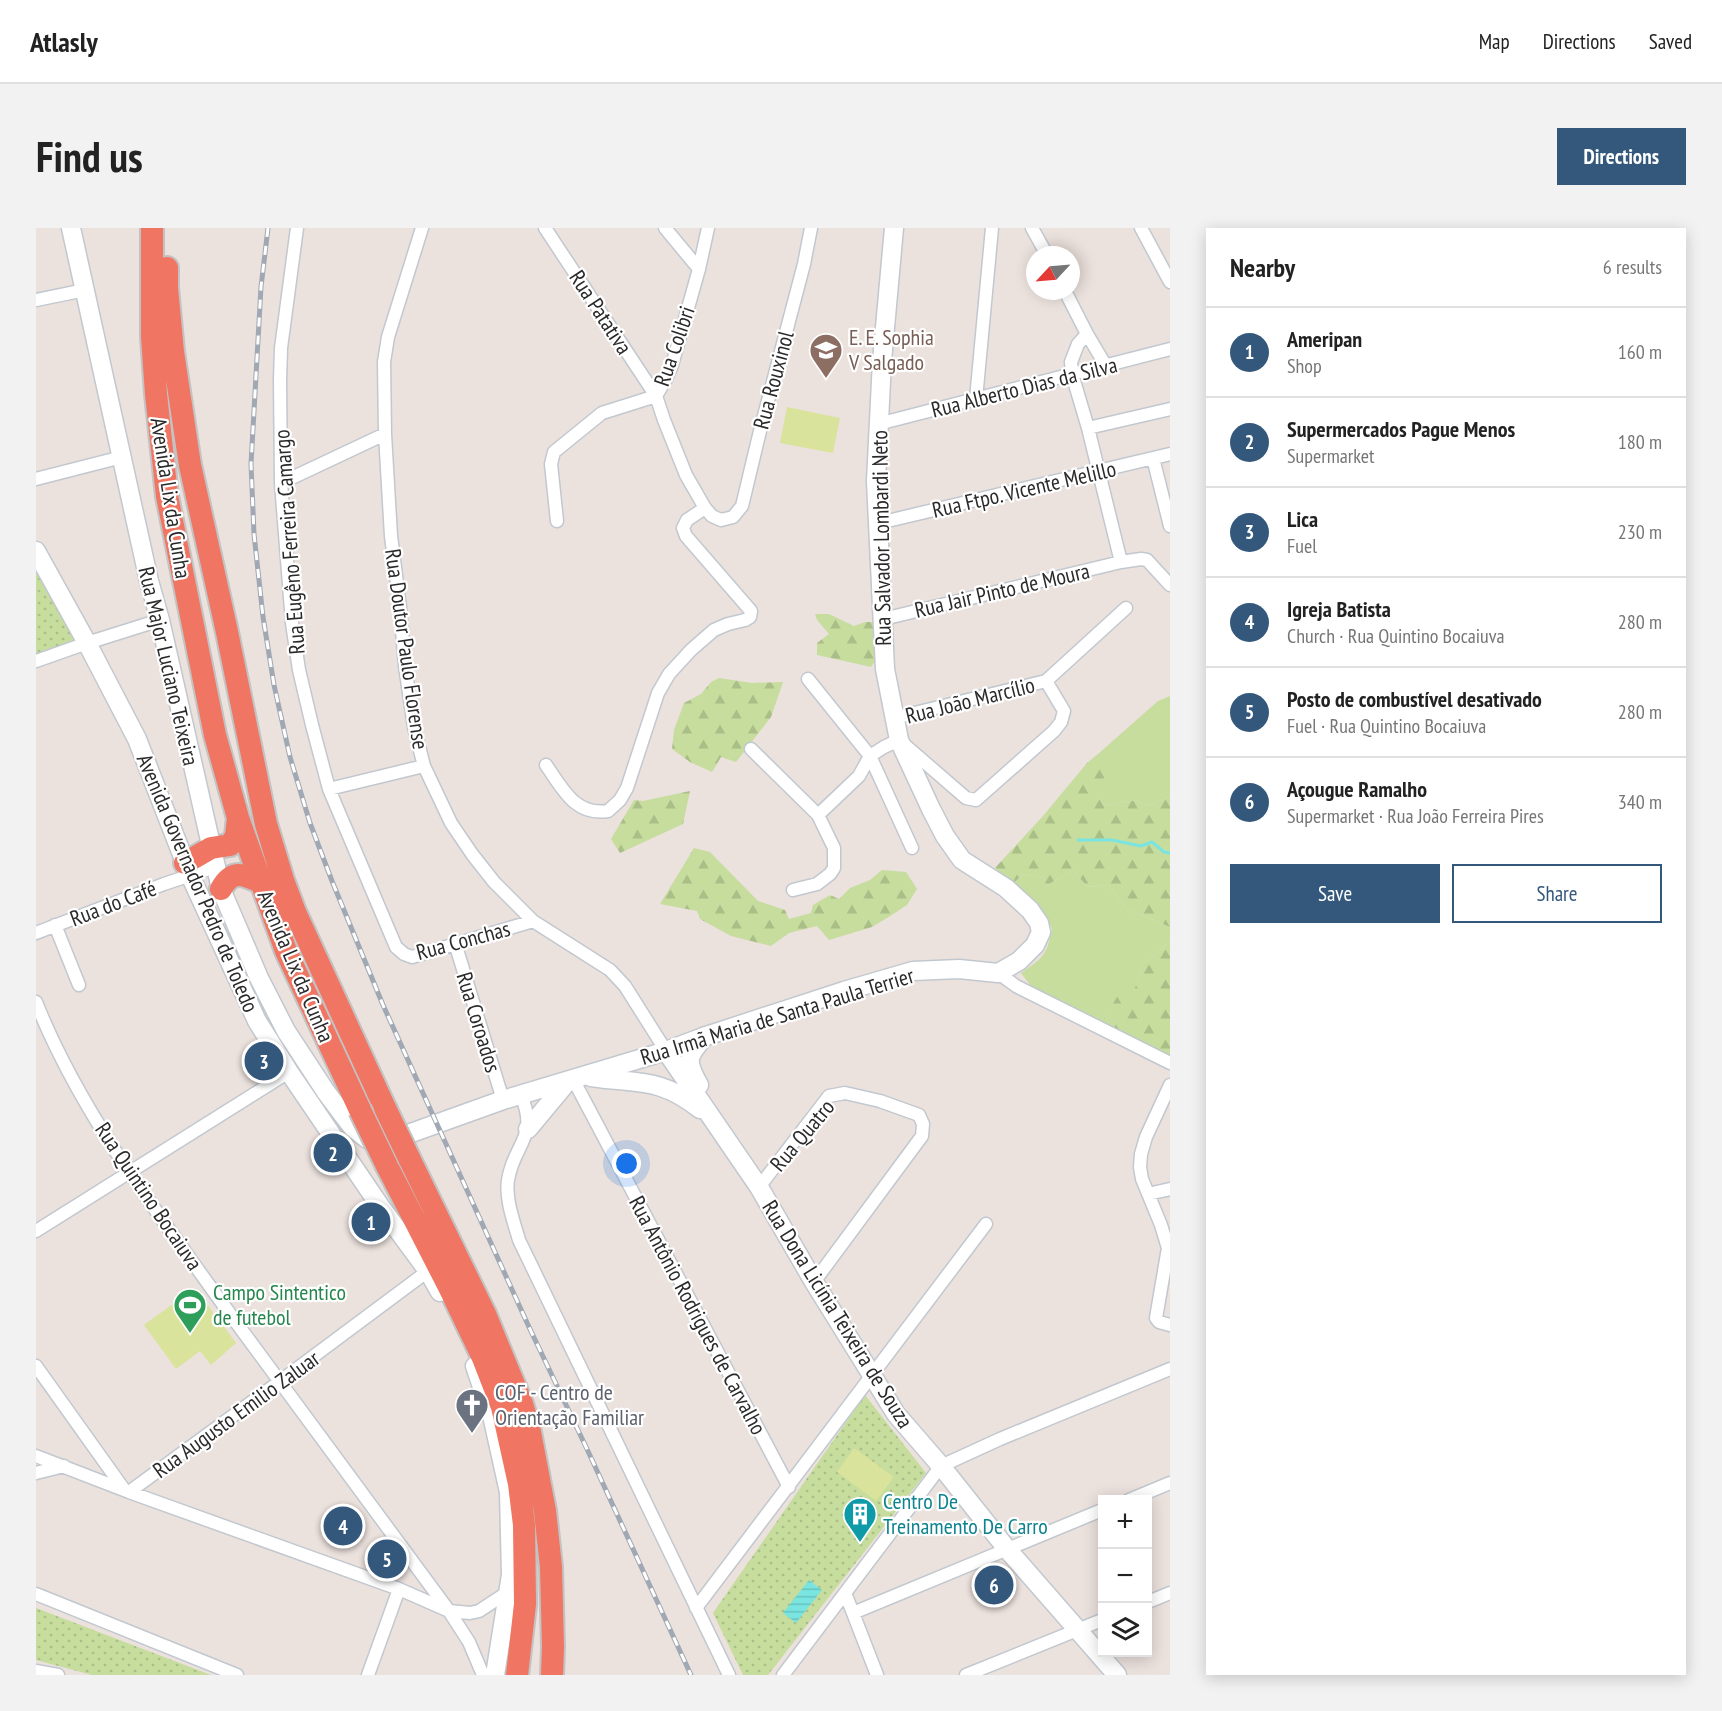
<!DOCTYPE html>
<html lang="en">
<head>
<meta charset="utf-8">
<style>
  body { margin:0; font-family:"PT Sans Narrow",sans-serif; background:#f2f2f2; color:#222 }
  .controls { position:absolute; right:18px; bottom:18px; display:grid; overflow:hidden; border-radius:0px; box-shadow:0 3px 15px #0003 }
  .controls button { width:54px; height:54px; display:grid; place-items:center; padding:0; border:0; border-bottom:2px solid #e0e0e0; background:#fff; color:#222; font:30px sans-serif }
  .compass { position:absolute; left:990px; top:18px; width:54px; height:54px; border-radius:50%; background:#fff; box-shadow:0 3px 15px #0003; rotate:244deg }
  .you { position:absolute; left:591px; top:936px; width:21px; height:21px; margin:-15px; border:4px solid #fff; border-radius:50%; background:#1a73e8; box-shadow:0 0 0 9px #1a73e833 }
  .badge { display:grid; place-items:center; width:39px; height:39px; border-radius:50%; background:#34587c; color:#fff; font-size:20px; font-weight:700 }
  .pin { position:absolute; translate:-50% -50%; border:3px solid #fff; box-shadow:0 2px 6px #0006 }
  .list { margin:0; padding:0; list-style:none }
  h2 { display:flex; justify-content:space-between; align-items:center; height:78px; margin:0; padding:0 24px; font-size:26px }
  h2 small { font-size:20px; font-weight:400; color:#767676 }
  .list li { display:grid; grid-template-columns:39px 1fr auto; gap:18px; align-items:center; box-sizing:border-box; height:90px; padding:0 24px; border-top:2px solid #e0e0e0 }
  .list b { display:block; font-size:22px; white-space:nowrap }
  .list p { margin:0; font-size:20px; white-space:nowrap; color:#767676 }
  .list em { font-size:20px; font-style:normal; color:#767676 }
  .actions { display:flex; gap:12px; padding:18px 24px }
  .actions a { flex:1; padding:14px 0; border:2px solid #34587c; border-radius:0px; text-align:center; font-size:21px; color:#34587c }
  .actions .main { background:#34587c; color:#fff }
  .icon { flex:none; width:33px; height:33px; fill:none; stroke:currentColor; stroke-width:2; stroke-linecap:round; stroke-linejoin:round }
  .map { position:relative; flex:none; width:1134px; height:1447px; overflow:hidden; border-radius:0px }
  header { display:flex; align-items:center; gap:36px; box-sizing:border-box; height:84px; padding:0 30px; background:#fff; border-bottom:2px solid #e0e0e0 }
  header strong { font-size:28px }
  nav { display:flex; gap:33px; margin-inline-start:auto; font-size:21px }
  .intro { display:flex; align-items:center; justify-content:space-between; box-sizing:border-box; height:144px; padding:0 36px }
  h1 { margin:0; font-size:42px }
  .button { padding:15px 27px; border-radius:0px; background:#34587c; color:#fff; font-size:21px; font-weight:700 }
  main { display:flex; gap:36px; padding:0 36px }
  aside { flex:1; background:#fff; border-radius:0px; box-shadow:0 3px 15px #0003 }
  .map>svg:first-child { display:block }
  .grass { fill:#c6dd9e }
  .forest { fill:url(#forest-firs) }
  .park { fill:url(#park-dots) }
  .pitch { fill:#dae39b }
  .water { fill:url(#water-rules) }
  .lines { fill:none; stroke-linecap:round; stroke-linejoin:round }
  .stream { stroke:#79e4e0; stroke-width:3 }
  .street-casing { stroke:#c2c8cf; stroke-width:15 }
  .secondary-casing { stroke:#c2c8cf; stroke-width:21 }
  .highway-casing { stroke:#c3c3c3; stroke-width:26 }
  .street { stroke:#fff; stroke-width:12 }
  .secondary { stroke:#fff; stroke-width:18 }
  .highway { stroke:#f07562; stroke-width:22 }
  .rail-casing { stroke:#a0a8b3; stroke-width:5 }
  .rail { stroke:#fff; stroke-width:3; stroke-dasharray:9; stroke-linecap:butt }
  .highway-bridge-casing { stroke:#c3c3c3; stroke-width:26; stroke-linecap:butt }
  .highway-bridge { stroke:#f07562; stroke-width:22 }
  .labels { text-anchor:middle; stroke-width:4.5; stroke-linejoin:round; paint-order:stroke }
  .street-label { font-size:22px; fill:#2a2a2a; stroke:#fff }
  .education-label { font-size:22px; fill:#785e54; stroke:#fff; text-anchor:start }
  .leisure-label { font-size:22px; fill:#27864d; stroke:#fff; text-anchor:start }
  .worship-label { font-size:22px; fill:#5b616d; stroke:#fff; text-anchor:start }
  .culture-label { font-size:22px; fill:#0d838f; stroke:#fff; text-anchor:start }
</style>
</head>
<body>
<header>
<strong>Atlasly</strong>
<nav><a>Map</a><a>Directions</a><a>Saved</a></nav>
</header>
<div class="intro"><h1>Find us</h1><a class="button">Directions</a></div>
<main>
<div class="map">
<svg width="1134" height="1447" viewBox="0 0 1134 1447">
  <defs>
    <pattern id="forest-firs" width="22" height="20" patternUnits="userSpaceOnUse" patternTransform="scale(1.5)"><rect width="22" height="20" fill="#c6dd9e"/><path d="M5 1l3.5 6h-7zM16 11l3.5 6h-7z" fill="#aabe88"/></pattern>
    <pattern id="park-dots" width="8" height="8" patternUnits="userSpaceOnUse" patternTransform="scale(1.5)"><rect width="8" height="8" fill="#c6dd9e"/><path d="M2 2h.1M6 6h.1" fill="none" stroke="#aabe88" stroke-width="1.8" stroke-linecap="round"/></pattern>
    <pattern id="water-rules" width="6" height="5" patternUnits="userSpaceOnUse" patternTransform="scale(1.5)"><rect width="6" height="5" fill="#79e4e0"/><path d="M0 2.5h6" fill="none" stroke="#69c4c0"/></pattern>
  </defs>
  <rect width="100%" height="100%" fill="#ebe1dd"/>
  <path class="grass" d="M1134 468V568L1113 578 1099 572 1069 578 1063 569 1062 526 1122 473Z
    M1036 642 1052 659 1072 657 1091 681 1134 699V714L1107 736 1097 767 1084 765 1066 794 995 758 985 745C1007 730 1011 727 1016 700L1005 682 983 666 976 656 988 646 1007 650 1010 658Z"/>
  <path class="forest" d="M779 386H793L818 398 829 394H841L843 427 835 439 781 427V415L793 406 781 392Z
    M683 450 716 455 747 454 735 489 700 534 685 529 676 544 654 534 636 521 638 502 648 475 665 466 675 454Z
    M1062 526C1073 543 1068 551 1063 569L1069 578 1099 572 1113 578 1134 568V699L1091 681 1072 657 1052 659 1036 642 1010 658 1007 650 988 646 976 656 959 640 1007 588 1051 535Z
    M654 563 647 596 584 625 575 611 598 572 607 573Z
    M658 620 674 624 722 673 749 682 753 691 775 685 777 677 794 667 803 671 814 660 834 652 846 642 870 644 881 661 871 677 851 690 836 699 793 712 781 698 753 705 735 718 695 708 664 691 661 683 624 676Z
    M1134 714V829L1066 794 1084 764 1097 766 1107 736Z"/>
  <path class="park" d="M0 334 41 413 0 428Z
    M829 1167 890 1245 732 1447H707L677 1385Z
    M0 1380 175 1447H56L0 1432Z"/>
  <path class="pitch" d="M751 179 804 190 797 225 744 215Z
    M159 1060 200 1115 175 1137 164 1123 140 1141 108 1097Z
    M818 1220 858 1249 840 1273 801 1244Z"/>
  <path class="water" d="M773 1352 786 1362 760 1395 747 1385Z"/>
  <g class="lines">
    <path class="stream" d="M1042 612H1076L1105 618 1116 614 1128 624 1134 625"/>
    <defs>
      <path id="street" d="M261 0 245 120 244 152 245 255 256 395 263 442 276 497 293 561 360 719 368 726 376 729 497 693
        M386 0 352 109 348 134 349 206 355 308 364 379 369 438 378 499 388 538 415 595 436 626 458 654 497 693 574 742 589 758 630 823
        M509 0 620 168 566 185 518 224 515 236 521 293
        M629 0 663 41
        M672 0 663 41 636 137 630 151 620 168 628 192 650 247 669 280 676 288 685 292 697 289 706 278 724 203 768 36 775 0
        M996 0 1011 27
        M1105 0 1134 54
        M1029 63 1051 106 1070 138
        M0 72 49 62
        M1051 106 1042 116 1035 134 1036 146 1052 200 1085 334
        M940 171 956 0
        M842 196 1134 121
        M1052 200 1134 181
        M1117 230 1134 298
        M0 251 86 229
        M245 255 349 206
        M843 295 1134 226
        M847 391 1085 334 1105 331 1111 332 1134 357
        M0 433 51 415 124 392
        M772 451 834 528 876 620
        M858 490 1010 453 1090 380
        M715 521 782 587 798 620V640L794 646 781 656 757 662
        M510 537C527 561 539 588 572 583L584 572 591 560 622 465 633 446 655 422 678 402 692 396 709 392 714 389 715 383 650 308 647 300 651 292 669 280
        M293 561 388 538
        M782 587 823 548 834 528 848 519 863 512 930 570 940 572 1018 503 1025 494 1028 483 1010 453
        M19 697 43 757
        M0 705 128 656 179 639
        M419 715 467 872
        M962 745 980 758 1134 835
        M0 774C41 877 109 968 173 1057 252 1166 332 1274 413 1383L433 1414 447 1447
        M537 851 753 1259
        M1134 857 1110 909 1105 926 1104 939 1106 951 1125 997 1132 1020 1120 1090 1123 1094 1134 1097
        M485 867C503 910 478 915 472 952 469 971 478 994 483 1012L693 1447
        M723 959 793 868 809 865 844 873 883 887 887 896 886 908 778 1054
        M1112 966 1134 961
        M0 1003 253 844
        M0 1138 87 1260
        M0 1228 93 1264 363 1361 413 1383 434 1385 443 1383 472 1364
        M0 1245 28 1238
        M93 1264 243 1154 392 1043
        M1093 1272 1134 1255
        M809 1365 817 1385 1066 1282
        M0 1366 201 1447
        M1112 1374 1134 1365
        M660 1380 950 996
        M817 1385 841 1447
        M0 1443 22 1447
        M332 1447 363 1361
        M747 1447 905 1238 964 1211 1134 1141
        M930 1447 1066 1392"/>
      <path id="secondary" d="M35 0 113 353 124 392 185 661 223 750 250 803 290 864 317 900 331 911 338 913 375 905 467 872 630 823 670 808 808 763 877 743 923 741 962 745 983 733 999 717 1005 704 1003 695 994 682 970 660 926 632 909 608 895 581 863 512 849 441 840 253 846 133 858 0
        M0 323 51 415 101 511 154 647 221 793 253 844 344 978 392 1043 404 1064
        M630 823 723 959 778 1054 860 1186 905 1238 971 1321 1081 1447
        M555 849C601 856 624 849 664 881
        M663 857C649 832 651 829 669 808
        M492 901 532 853
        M439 1138 457 1192 473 1264 475 1347 459 1447"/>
      <path id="highway" d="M116 0V109L120 166 131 268 179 507 202 590 250 723 324 882
        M131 40V60L137 124 154 237 191 404 230 596 247 652 259 684 349 880
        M149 635 175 620 194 617 200 608 202 590
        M185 661C196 641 207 646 224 654
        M373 930 449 1086 486 1176 493 1199 509 1283 515 1339 517 1419 516 1447
        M351 938 414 1061 447 1130 466 1179 483 1256 488 1297 489 1376 481 1447"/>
    </defs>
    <use href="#street" class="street-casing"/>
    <use href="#secondary" class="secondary-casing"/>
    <use href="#highway" class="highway-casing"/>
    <use href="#street" class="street"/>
    <use href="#secondary" class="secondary"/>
    <use href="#highway" class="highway"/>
    <defs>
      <path id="rail" d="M232 0 225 59 215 236 218 306 227 389 238 457 254 529 274 595 296 653 347 777 493 1099 551 1221 655 1447"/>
    </defs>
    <use href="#rail" class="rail-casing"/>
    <use href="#rail" class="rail"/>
    <defs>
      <path id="highway-bridge" d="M349 880 373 930
        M324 882 351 938"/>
    </defs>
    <use href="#highway-bridge" class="highway-bridge-casing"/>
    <use href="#highway-bridge" class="highway-bridge"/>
  </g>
  <defs>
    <symbol id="school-pin" viewBox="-11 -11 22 30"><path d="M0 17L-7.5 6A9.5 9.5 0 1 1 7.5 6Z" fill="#8d6e63" stroke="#fff"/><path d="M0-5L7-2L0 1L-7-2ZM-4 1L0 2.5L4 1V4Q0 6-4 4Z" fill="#fff"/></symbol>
    <symbol id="stadium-pin" viewBox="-11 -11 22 30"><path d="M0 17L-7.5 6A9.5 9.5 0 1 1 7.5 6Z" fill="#2e9e5b" stroke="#fff"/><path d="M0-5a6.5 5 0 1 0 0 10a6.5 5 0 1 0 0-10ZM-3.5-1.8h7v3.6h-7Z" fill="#fff"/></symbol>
    <symbol id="church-pin" viewBox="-11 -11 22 30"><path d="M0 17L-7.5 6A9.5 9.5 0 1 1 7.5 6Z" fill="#6b7280" stroke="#fff"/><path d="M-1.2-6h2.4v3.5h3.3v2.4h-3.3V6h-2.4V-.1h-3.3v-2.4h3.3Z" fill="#fff"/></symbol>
    <symbol id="building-pin" viewBox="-11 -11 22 30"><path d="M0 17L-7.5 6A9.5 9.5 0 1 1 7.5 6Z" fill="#0f9aa8" stroke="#fff"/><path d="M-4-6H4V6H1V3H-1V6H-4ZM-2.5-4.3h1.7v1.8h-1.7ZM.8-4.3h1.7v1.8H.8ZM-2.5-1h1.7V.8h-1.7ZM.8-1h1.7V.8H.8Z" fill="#fff"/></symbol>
  </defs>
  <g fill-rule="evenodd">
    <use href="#school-pin" x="771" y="103" width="38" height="52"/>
    <use href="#stadium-pin" x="135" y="1058" width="38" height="52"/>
    <use href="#church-pin" x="417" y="1158" width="38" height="52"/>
    <use href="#building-pin" x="805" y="1267" width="38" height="52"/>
  </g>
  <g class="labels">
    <g class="street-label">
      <text transform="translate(565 84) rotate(57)" y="8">Rua Patativa</text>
      <text transform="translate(638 118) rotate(-71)" y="8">Rua Colibri</text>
      <text transform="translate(737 152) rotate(-75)" y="8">Rua Rouxinol</text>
      <text transform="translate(988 159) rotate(-14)" y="8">Rua Alberto Dias da Silva</text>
      <text transform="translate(988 261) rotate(-13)" y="8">Rua Ftpo. Vicente Melillo</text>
      <text transform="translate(135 270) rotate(81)" y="8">Avenida Lix da Cunha</text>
      <text transform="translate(845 310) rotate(-91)" y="8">Rua Salvador Lombardi Neto</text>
      <text transform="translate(253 314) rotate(-94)" y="8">Rua Eugêno Ferreira Camargo</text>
      <text transform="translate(966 362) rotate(-13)" y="8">Rua Jair Pinto de Moura</text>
      <text transform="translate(371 421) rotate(82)" y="8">Rua Doutor Paulo Florense</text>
      <text transform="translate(133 438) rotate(77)" y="8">Rua Major Luciano Teixeira</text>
      <text transform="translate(934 472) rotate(-14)" y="8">Rua João Marcílio</text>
      <text transform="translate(162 655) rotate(67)" y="8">Avenida Governador Pedro de Toledo</text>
      <text transform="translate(77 675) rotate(-21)" y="8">Rua do Café</text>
      <text transform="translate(427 712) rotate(-15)" y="8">Rua Conchas</text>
      <text transform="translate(260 738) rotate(67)" y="8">Avenida Lix da Cunha</text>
      <text transform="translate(741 788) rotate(-17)" y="8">Rua Irmã Maria de Santa Paula Terrier</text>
      <text transform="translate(443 794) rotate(73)" y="8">Rua Coroados</text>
      <text transform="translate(766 907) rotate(-50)" y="8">Rua Quatro</text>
      <text transform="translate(113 968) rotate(56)" y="8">Rua Quintino Bocaiuva</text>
      <text transform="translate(802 1086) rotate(58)" y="8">Rua Dona Licínia Teixeira de Souza</text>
      <text transform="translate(662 1087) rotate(62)" y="8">Rua Antônio Rodrigues de Carvalho</text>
      <text transform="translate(200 1186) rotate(-36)" y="8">Rua Augusto Emilio Zaluar</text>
    </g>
    <g class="education-label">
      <text x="813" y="117">E. E. Sophia<tspan x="813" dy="25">V Salgado</tspan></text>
    </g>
    <g class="leisure-label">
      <text x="177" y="1072">Campo Sintentico<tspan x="177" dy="25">de futebol</tspan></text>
    </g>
    <g class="worship-label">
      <text x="459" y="1172">COF - Centro de<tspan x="459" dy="25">Orientação Familiar</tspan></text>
    </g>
    <g class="culture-label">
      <text x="847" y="1281">Centro De<tspan x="847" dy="25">Treinamento De Carro</tspan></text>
    </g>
  </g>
</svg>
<div class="controls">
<button>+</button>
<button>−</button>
<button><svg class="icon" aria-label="layers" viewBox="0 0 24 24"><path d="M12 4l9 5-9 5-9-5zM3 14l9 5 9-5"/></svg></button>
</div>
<svg class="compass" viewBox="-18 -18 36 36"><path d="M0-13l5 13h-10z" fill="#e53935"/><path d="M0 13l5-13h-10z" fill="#767676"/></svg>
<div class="you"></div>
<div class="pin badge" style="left:335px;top:994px">1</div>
<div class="pin badge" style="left:297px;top:925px">2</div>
<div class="pin badge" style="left:228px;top:833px">3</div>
<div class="pin badge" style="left:307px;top:1298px">4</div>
<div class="pin badge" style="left:351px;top:1331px">5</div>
<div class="pin badge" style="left:958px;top:1357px">6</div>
</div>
<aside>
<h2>Nearby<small>6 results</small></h2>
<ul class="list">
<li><span class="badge">1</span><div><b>Ameripan</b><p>Shop</p></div><em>160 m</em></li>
<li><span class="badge">2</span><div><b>Supermercados Pague Menos</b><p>Supermarket</p></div><em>180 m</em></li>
<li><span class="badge">3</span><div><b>Lica</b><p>Fuel</p></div><em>230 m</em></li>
<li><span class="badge">4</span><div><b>Igreja Batista</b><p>Church · Rua Quintino Bocaiuva</p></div><em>280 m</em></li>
<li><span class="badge">5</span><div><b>Posto de combustível desativado</b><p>Fuel · Rua Quintino Bocaiuva</p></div><em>280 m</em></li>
<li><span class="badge">6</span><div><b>Açougue Ramalho</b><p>Supermarket · Rua João Ferreira Pires</p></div><em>340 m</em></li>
</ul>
<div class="actions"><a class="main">Save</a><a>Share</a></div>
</aside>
</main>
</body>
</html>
